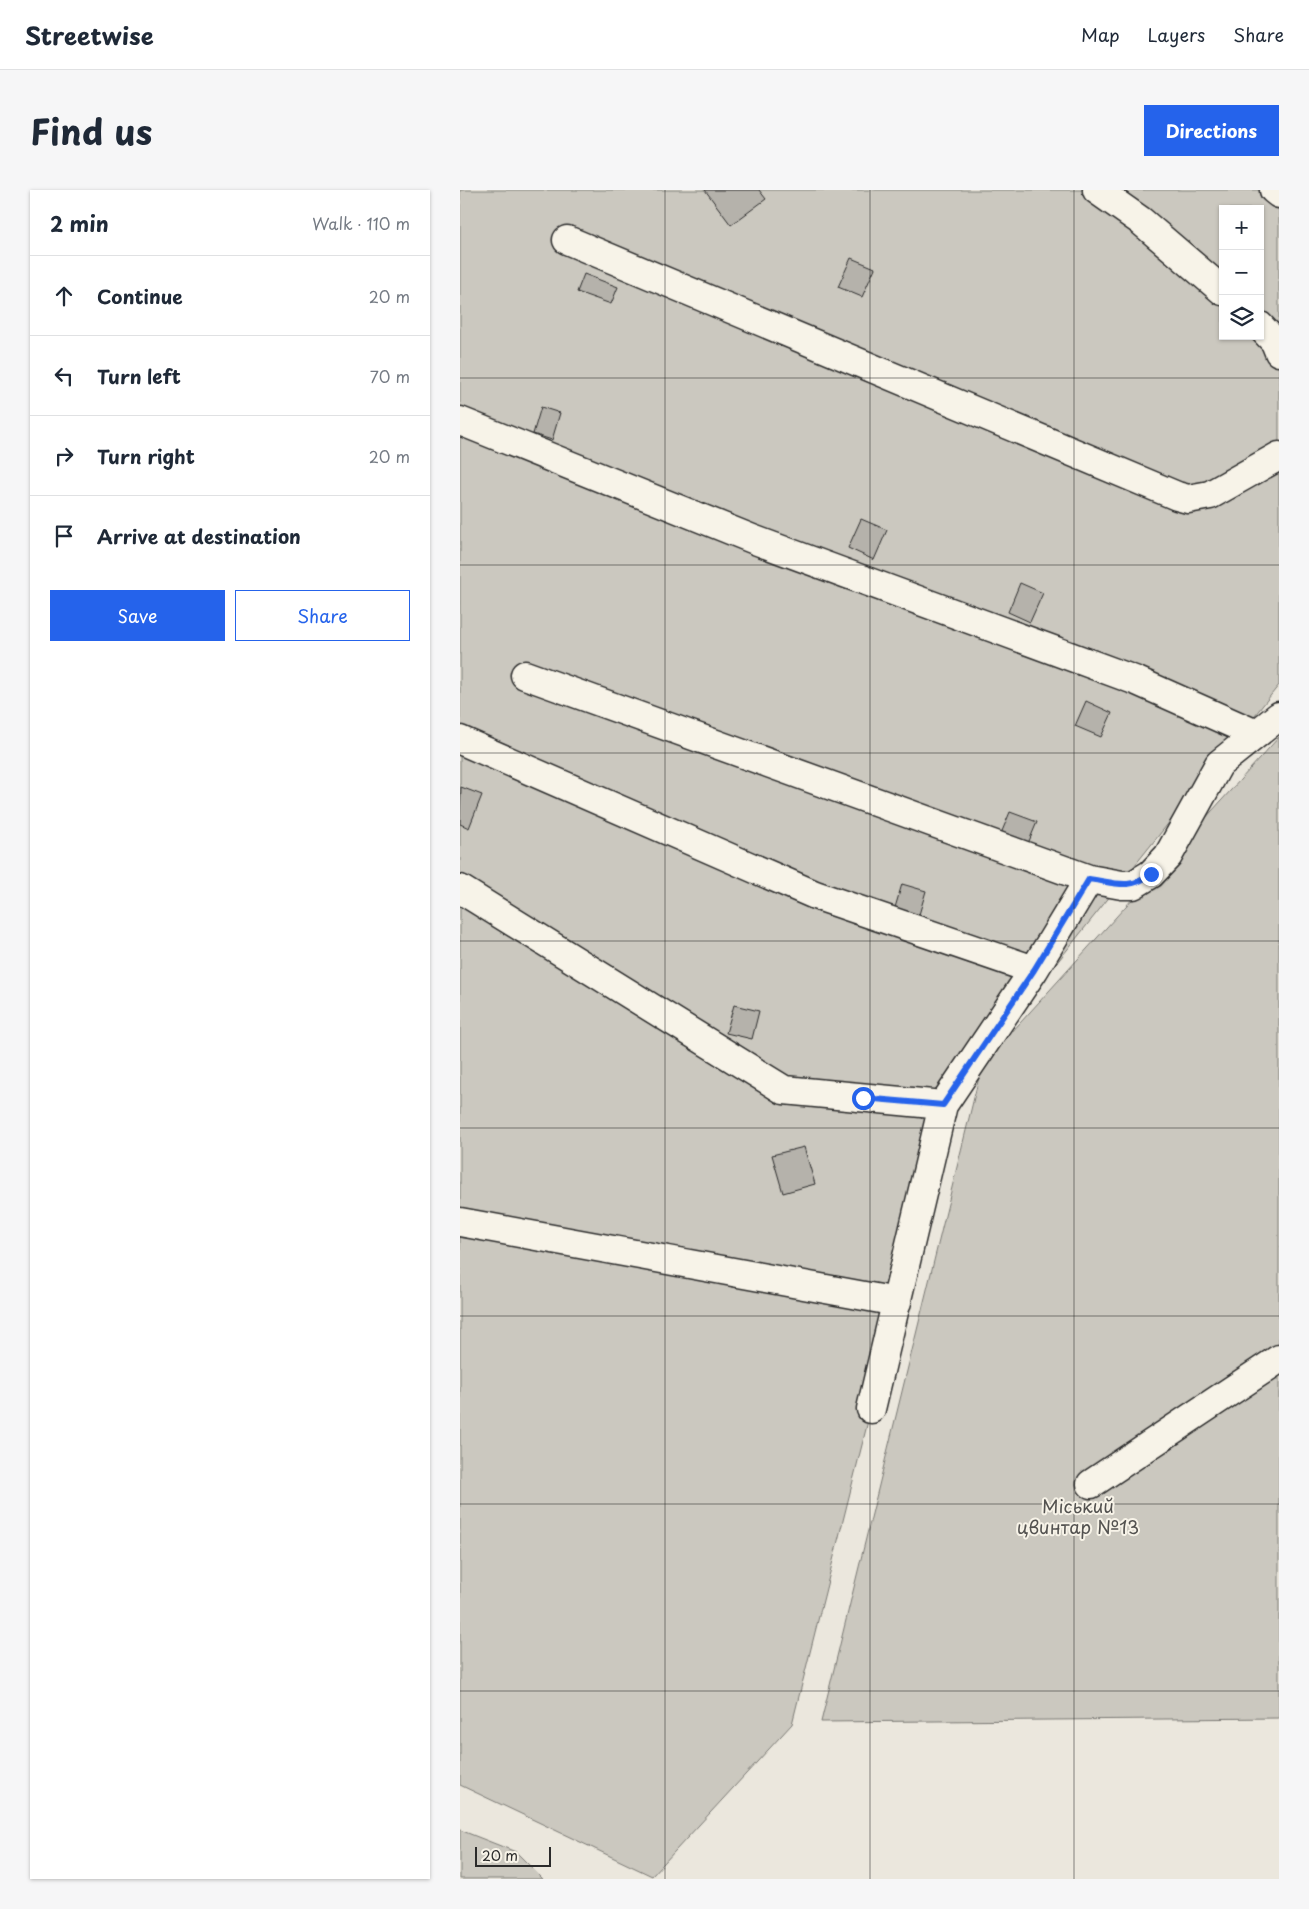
<!DOCTYPE html>
<html lang="en">
<head>
<meta charset="utf-8">
<style>
  body { margin:0; font-family:"Playpen Sans",sans-serif; background:#f6f6f7; color:#1f2937 }
  .controls { position:absolute; right:15px; top:15px; display:grid; overflow:hidden; border-radius:0px; box-shadow:0 1px 4px #0004 }
  .controls button { width:45px; height:45px; display:grid; place-items:center; padding:0; border:0; border-bottom:1px solid #e0e1e3; background:#fff; color:#1f2937; font:25px sans-serif }
  .scale { position:absolute; left:15px; bottom:12px; width:76px; box-sizing:border-box; padding-left:5px; border:2px solid #2b2b2b; border-top:0; font-size:14px; line-height:18px; white-space:nowrap; color:#2b2b2b; -webkit-text-stroke:4px #f7f3e8; paint-order:stroke }
  .stop { position:absolute; width:15px; height:15px; margin:-11px; border:4px solid #2563eb; border-radius:50%; background:#fff }
  .stop.end { background:#2563eb; border-color:#fff; box-shadow:0 1px 5px #0008 }
  .list { margin:0; padding:0; list-style:none }
  h2 { display:flex; justify-content:space-between; align-items:center; height:65px; margin:0; padding:0 20px; font-size:21px }
  h2 small { font-size:16px; font-weight:400; color:#747a83 }
  .list li { display:grid; grid-template-columns:32px 1fr auto; gap:15px; align-items:center; box-sizing:border-box; height:80px; padding:0 20px; border-top:1px solid #e0e1e3 }
  .list b { display:block; font-size:19px; white-space:nowrap }
  .list em { font-size:16px; font-style:normal; color:#747a83 }
  .actions { display:flex; gap:10px; padding:15px 20px }
  .actions a { flex:1; padding:11px 0; border:1px solid #2563eb; border-radius:0px; text-align:center; font-size:18px; color:#2563eb }
  .actions .main { background:#2563eb; color:#fff }
  .icon { flex:none; width:28px; height:28px; fill:none; stroke:currentColor; stroke-width:2; stroke-linecap:round; stroke-linejoin:round }
  .map { position:relative; flex:none; width:819px; height:1689px; overflow:hidden; border-radius:0px }
  header { display:flex; align-items:center; gap:30px; box-sizing:border-box; height:70px; padding:0 25px; background:#fff; border-bottom:1px solid #e0e1e3 }
  header strong { font-size:24px }
  nav { display:flex; gap:28px; margin-inline-start:auto; font-size:18px }
  .intro { display:flex; align-items:center; justify-content:space-between; box-sizing:border-box; height:120px; padding:0 30px }
  h1 { margin:0; font-size:35px }
  .button { padding:12px 22px; border-radius:0px; background:#2563eb; color:#fff; font-size:18px; font-weight:700 }
  main { display:flex; gap:30px; padding:0 30px }
  aside { flex:1; background:#fff; border-radius:0px; box-shadow:0 1px 4px #0004 }
  .map>svg:first-child { display:block }
  .green { fill:#cbc8bf; stroke:#7b7a75; fill-rule:evenodd }
  .building { fill:#b5b2ab; stroke:#2b2b2b }
  .lines { fill:none; stroke-linecap:round; stroke-linejoin:round }
  .minor-casing { stroke:#2b2b2b; stroke-width:31 }
  .minor { stroke:#f7f3e8; stroke-width:28 }
  .route { stroke:#2563eb; stroke-width:6 }
  .grid { fill:none; stroke:#2b2b2b; stroke-width:1; stroke-opacity:0.55 }
  .labels { text-anchor:middle; stroke-width:4; stroke-linejoin:round; paint-order:stroke }
  .park-label { font-size:18px; fill:#535250; stroke:#f7f3e8 }
</style>
</head>
<body>
<header>
<strong>Streetwise</strong>
<nav><a>Map</a><a>Layers</a><a>Share</a></nav>
</header>
<div class="intro"><h1>Find us</h1><a class="button">Directions</a></div>
<main>
<aside>
<h2>2 min<small>Walk · 110 m</small></h2>
<ul class="list">
<li><svg class="icon" aria-label="ahead" viewBox="0 0 24 24"><path d="M12 20V5M6 11l6-6 6 6"/></svg><div><b>Continue</b></div><em>20 m</em></li>
<li><svg class="icon" aria-label="left" viewBox="0 0 24 24"><path d="M17 20v-9H6M10 6l-5 5 5 5"/></svg><div><b>Turn left</b></div><em>70 m</em></li>
<li><svg class="icon" aria-label="right" viewBox="0 0 24 24"><path d="M7 20v-9h11M14 6l5 5-5 5"/></svg><div><b>Turn right</b></div><em>20 m</em></li>
<li><svg class="icon" aria-label="arrive" viewBox="0 0 24 24"><path d="M6 21V4h12l-3 4 3 4H6"/></svg><div><b>Arrive at destination</b></div></li>
</ul>
<div class="actions"><a class="main">Save</a><a>Share</a></div>
</aside>
<div class="map">
<svg width="819" height="1689" viewBox="0 0 819 1689">
  <rect width="100%" height="100%" fill="#ebe7dd"/>
  <filter id="ink" filterUnits="userSpaceOnUse"><feTurbulence type="fractalNoise" baseFrequency=".02" numOctaves="2"/><feDisplacementMap in="SourceGraphic" scale="10" xChannelSelector="R" yChannelSelector="G"/><feConvolveMatrix kernelMatrix="1 2 1 2 8 2 1 2 1" color-interpolation-filters="sRGB"/></filter>
  <g filter="url(#ink)">
    <path class="green" d="M0 0H819V495L483 915 411 1219 332 1534 192 1686 0 1595ZM763 19H800V146H763Z
      M819 547V1528L361 1532 522 875Z
      M0 1640 56 1662 83 1689H0Z"/>
    <path class="building" d="M245 0H299L306 9 271 35Z
      M391 68 415 78 402 107 378 97Z
      M124 84 158 97 151 114 117 102Z
      M81 217 100 223 92 250 73 244Z
      M401 329 427 340 414 370 388 358Z
      M560 393 583 403 570 432 548 422Z
      M626 511 652 523 641 547 615 536Z
      M1 597 22 605 9 638 0 634Z
      M550 622 577 632 567 656 540 646Z
      M442 694 466 701 458 728 434 721Z
      M274 815 299 821 292 849 266 843Z
      M344 957 355 994 323 1003 312 965Z"/>
    <g class="lines">
      <defs>
        <path id="minor" d="M637 0 681 31 763 101
          M814 0 819 4
          M107 50 717 306 728 309 750 305 819 266
          M800 136 815 152 819 162
          M0 231 295 350 677 491 796 544
          M65 485 629 689 662 695H673L691 684 708 666 759 574 819 526
          M0 550 355 705 574 780
          M0 699 324 900 483 915
          M0 1032 437 1112
          M411 1219 483 915 574 780 629 689
          M631 1294 819 1169"/>
      </defs>
      <use href="#minor" class="minor-casing"/>
      <use href="#minor" class="minor"/>
    </g>
  </g>
  <g class="lines" filter="url(#ink)">
    <path class="route" d="M403 908 483 915 574 780 629 689C653 692 670 701 691 684"/>
  </g>
  <path class="grid" d="M205 0V1689M410 0V1689M614 0V1689M0 188H819M0 375H819M0 563H819M0 751H819M0 938H819M0 1126H819M0 1314H819M0 1501H819"/>
  <g class="labels">
    <g class="park-label">
      <text x="618" y="1323">Міський<tspan x="618" dy="21">цвинтар №13</tspan></text>
    </g>
  </g>
</svg>
<div class="controls">
<button>+</button>
<button>−</button>
<button><svg class="icon" aria-label="layers" viewBox="0 0 24 24"><path d="M12 4l9 5-9 5-9-5zM3 14l9 5 9-5"/></svg></button>
</div>
<div class="scale">20 m</div>
<div class="stop" style="left:403px;top:908px"></div>
<div class="stop end" style="left:691px;top:684px"></div>
</div>
</main>
</body>
</html>
